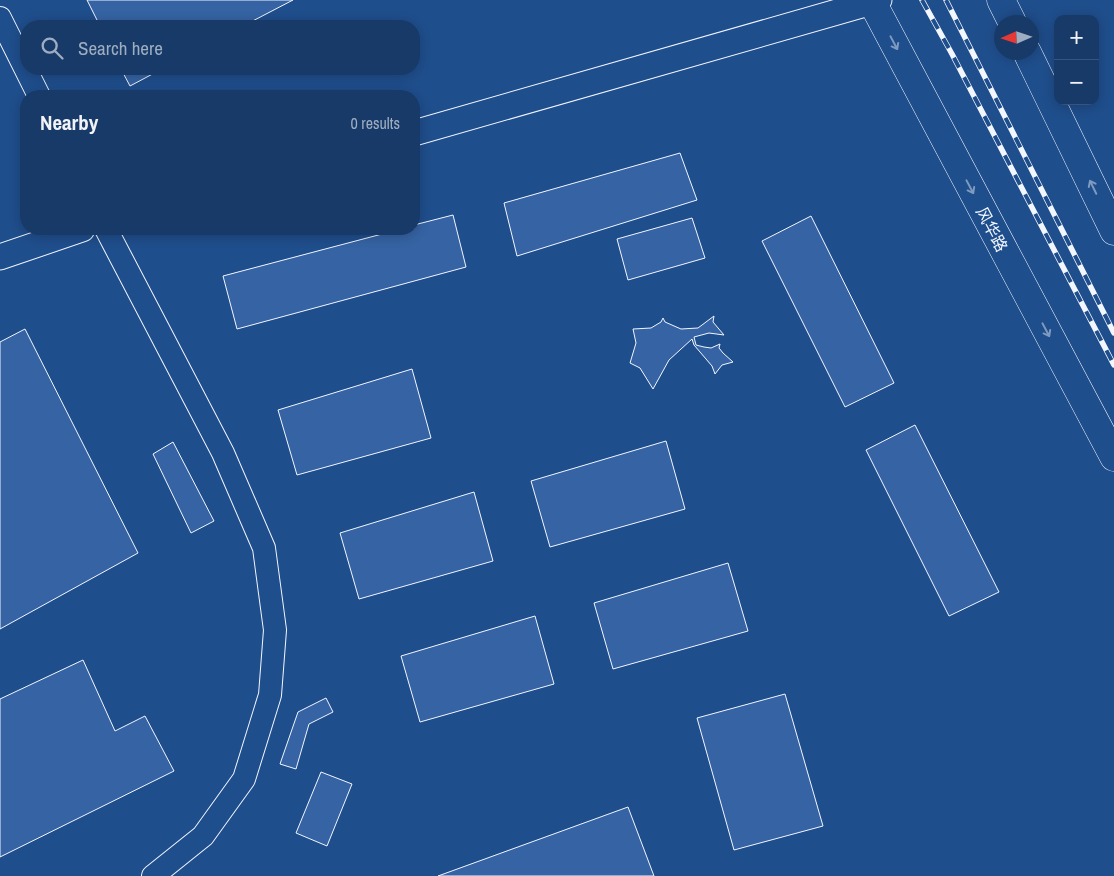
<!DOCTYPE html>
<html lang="en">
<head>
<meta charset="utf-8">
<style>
  body { margin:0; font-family:"Archivo Narrow","Noto Sans SC",sans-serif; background:#20416f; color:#f1f3f6 }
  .controls { position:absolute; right:15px; top:15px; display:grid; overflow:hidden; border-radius:10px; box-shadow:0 2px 12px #0003 }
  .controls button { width:45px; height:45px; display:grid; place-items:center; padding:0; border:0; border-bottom:1px solid #36547d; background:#173a69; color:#f1f3f6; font:25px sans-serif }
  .compass { position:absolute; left:994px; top:15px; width:45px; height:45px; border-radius:50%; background:#173a69; box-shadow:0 2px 12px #0003; rotate:267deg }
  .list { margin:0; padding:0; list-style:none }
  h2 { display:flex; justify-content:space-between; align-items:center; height:65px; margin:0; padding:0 20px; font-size:21px }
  h2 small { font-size:16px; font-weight:400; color:#9eadc0 }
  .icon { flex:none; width:28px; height:28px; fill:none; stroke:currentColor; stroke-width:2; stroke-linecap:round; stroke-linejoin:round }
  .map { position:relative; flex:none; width:1114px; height:876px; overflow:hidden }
  .search { position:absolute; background:#173a69; box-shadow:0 2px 12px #0003; left:20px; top:20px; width:400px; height:55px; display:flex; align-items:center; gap:12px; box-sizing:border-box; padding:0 18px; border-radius:20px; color:#9eadc0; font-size:19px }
  .panel { position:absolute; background:#173a69; box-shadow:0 2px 12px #0003; left:20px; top:90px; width:400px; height:145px; border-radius:20px }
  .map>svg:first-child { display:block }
  .building { fill:#3563a3; stroke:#f2f6ff }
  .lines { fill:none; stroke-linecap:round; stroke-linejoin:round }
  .tertiary-casing { stroke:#f2f6ff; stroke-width:24 }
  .secondary-casing { stroke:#f2f6ff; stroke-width:27 }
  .primary-casing { stroke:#f2f6ff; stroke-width:29 }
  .tertiary { stroke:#1f4e8c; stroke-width:22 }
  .secondary { stroke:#1f4e8c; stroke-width:25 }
  .primary { stroke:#1f4e8c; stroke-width:28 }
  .rail-casing { stroke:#f2f6ff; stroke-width:5.5 }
  .rail { stroke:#1f4e8c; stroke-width:4; stroke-dasharray:11; stroke-linecap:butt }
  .oneway { stroke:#7e9ac0 }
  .labels { text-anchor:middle; stroke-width:4; stroke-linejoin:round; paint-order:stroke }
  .street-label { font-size:16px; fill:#f2f6ff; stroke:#1f4e8c }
</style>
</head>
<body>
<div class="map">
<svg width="1114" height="876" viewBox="0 0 1114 876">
  <rect width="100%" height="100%" fill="#1f4e8c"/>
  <path class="building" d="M87 0H293L243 26H100Z
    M121 69H162L130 86Z
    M680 153 697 200 517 256 504 203Z
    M453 215 466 267 237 329 223 276 401 229H414V225Z
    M811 216 894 383 845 407 762 241Z
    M692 218 705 258 628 280 617 239Z
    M714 316 713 322 724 335 709 333 694 337 696 345 704 347 711 348 720 344 719 348 723 353 733 362 722 365 715 374 712 366 694 345 692 339 669 360 653 389 640 368 630 363 636 343 633 329 651 328 661 322 663 318 665 322 681 329 698 328Z
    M25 329 138 553 0 629V342Z
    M412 369 431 438 297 475 278 410Z
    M915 425 999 592 949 616 866 450Z
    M666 441 685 509 550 547 531 481Z
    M173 442 214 521 191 533 153 454Z
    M474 492 493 561 359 599 340 533Z
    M728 563 748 631 613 669 594 603Z
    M535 616 554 684 420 722 401 656Z
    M83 660 115 731 145 716 174 771 0 857V699Z
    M785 694 823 826 734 850 697 718Z
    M326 698 333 712 309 724 296 769 280 764 298 712Z
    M321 772 352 784 327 846 296 833Z
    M628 807 654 876H438Z"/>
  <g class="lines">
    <defs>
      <path id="tertiary" d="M0 18 39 96
        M106 229 223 453 264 548 275 630 270 695 244 779 203 836 153 876"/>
      <path id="secondary" d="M414 133 879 0
        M0 257 82 229"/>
      <path id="primary" d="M871 0 1114 457
        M1001 0 1012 22
        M1027 52 1114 231"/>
    </defs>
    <use href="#tertiary" class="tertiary-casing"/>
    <use href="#secondary" class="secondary-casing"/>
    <use href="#primary" class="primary-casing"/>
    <use href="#tertiary" class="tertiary"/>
    <use href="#secondary" class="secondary"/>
    <use href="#primary" class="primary"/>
    <defs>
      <path id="rail" d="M922 0 952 54 1114 365
        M946 0 1114 333"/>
    </defs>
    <use href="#rail" class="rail-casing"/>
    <use href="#rail" class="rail"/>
  </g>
  <defs><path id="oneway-shaft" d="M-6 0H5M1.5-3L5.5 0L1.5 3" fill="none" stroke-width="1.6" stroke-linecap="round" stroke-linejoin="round" transform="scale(1.25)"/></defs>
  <g class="oneway">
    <use href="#oneway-shaft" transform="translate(894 43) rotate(62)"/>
    <use href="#oneway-shaft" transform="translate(970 187) rotate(62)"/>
    <use href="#oneway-shaft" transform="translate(1093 187) rotate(-116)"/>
    <use href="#oneway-shaft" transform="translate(1046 330) rotate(62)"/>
  </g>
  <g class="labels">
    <g class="street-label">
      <text transform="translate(992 229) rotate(62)" y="6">风华路</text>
    </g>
  </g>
</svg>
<div class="controls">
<button>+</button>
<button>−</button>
</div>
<svg class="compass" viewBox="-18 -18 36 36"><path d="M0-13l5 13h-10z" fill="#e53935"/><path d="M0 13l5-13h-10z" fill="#9eadc0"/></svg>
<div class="search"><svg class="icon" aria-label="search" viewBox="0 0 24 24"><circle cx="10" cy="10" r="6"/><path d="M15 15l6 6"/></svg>Search here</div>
<section class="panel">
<h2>Nearby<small>0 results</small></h2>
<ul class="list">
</ul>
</section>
</div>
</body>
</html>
